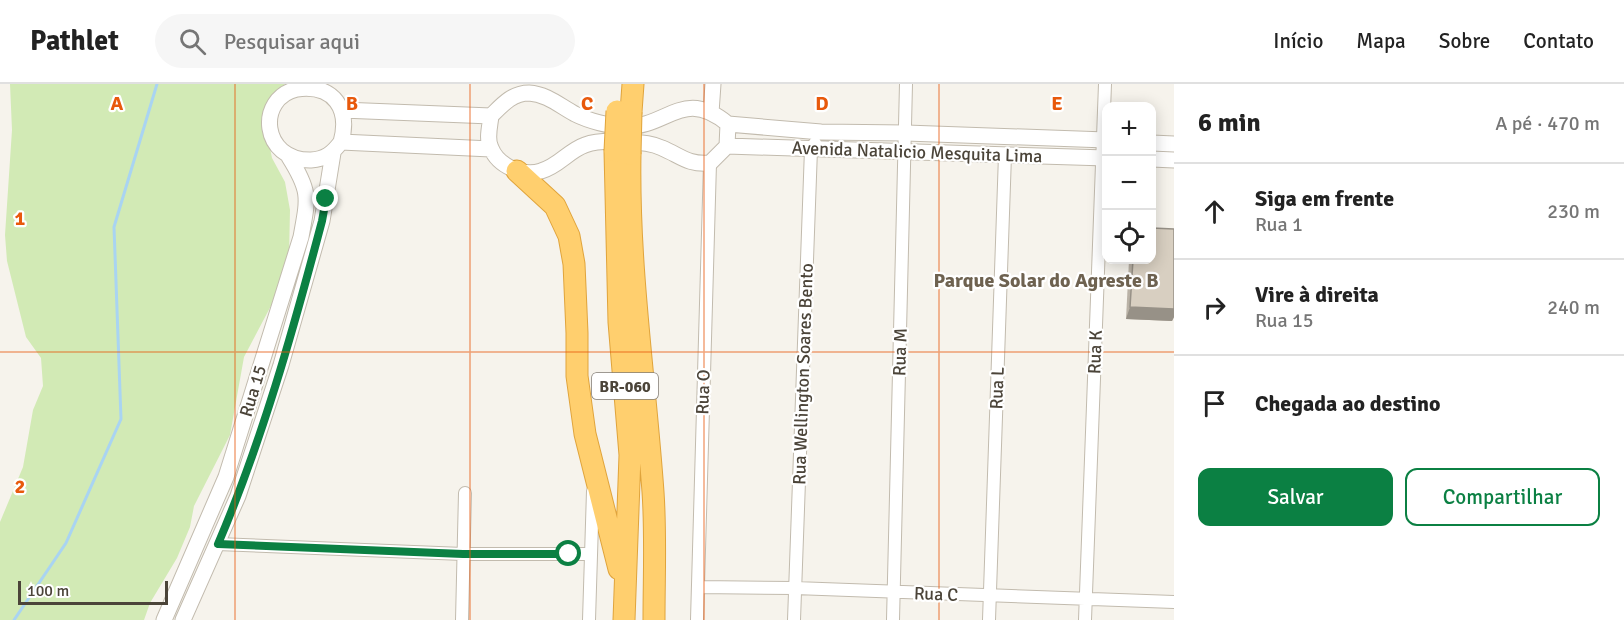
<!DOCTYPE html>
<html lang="pt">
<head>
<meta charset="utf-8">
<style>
  body { margin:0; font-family:Signika,sans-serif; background:#f6f6f6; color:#222 }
  .controls { position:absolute; right:18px; top:18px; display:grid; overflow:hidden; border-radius:12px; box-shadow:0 3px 15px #0003 }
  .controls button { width:54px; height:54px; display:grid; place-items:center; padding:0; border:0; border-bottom:2px solid #e0e0e0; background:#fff; color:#222; font:30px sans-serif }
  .scale { position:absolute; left:18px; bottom:15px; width:150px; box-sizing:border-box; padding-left:6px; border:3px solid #4b4439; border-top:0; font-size:16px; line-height:21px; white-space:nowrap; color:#4b4439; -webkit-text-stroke:4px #fff; paint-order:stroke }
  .stop { position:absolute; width:18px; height:18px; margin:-14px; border:4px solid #0b8043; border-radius:50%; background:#fff }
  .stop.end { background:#0b8043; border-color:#fff; box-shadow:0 2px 6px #0008 }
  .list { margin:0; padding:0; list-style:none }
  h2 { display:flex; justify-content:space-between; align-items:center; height:78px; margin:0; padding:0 24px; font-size:26px }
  h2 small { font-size:20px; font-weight:400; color:#767676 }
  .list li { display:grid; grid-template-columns:39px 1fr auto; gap:18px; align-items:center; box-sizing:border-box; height:96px; padding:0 24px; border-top:2px solid #e0e0e0 }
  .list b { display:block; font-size:22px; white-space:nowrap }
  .list p { margin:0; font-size:20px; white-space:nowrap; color:#767676 }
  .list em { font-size:20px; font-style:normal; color:#767676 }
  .actions { display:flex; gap:12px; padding:18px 24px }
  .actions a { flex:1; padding:14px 0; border:2px solid #0b8043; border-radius:12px; text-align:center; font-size:21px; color:#0b8043 }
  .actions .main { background:#0b8043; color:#fff }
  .icon { flex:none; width:33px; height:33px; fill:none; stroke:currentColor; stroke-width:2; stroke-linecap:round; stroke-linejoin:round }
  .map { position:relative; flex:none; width:1174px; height:536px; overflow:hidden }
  header { display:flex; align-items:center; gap:36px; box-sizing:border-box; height:84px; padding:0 30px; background:#fff; border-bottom:2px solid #e0e0e0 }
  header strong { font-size:28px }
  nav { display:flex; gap:33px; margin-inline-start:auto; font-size:21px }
  .search { width:420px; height:54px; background:#f6f6f6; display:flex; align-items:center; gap:15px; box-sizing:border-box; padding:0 21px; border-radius:33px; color:#767676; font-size:22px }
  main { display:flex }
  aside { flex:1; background:#fff }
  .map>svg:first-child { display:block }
  .green { fill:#d2eab5 }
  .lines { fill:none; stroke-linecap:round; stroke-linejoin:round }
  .stream { stroke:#a9d4f2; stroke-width:3 }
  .minor-casing { stroke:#c2bbae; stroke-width:14 }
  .tertiary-casing { stroke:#c2bbae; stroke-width:17 }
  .motorway-casing { stroke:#e0a43c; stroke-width:23 }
  .minor { stroke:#fff; stroke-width:12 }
  .tertiary { stroke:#fff; stroke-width:15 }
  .motorway { stroke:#ffcf6e; stroke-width:21 }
  .motorway-bridge-casing { stroke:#e0a43c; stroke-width:23; stroke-linecap:butt }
  .motorway-bridge { stroke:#ffcf6e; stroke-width:21 }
  .wall { fill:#bab2a6 }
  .shaded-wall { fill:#979187 }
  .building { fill:#d8cfc1; stroke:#979187; stroke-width:1.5 }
  .route { stroke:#0b8043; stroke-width:8 }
  .grid { fill:none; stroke:#e8590c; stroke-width:1.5; stroke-opacity:0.55 }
  .labels { text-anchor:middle; stroke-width:4.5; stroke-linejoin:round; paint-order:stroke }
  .shield { fill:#fff; stroke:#817c74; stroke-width:1.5 }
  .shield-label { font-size:16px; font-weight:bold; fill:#4b4439 }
  .street-label { font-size:18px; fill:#4b4439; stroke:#fff }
  .neighbourhood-label { font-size:20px; font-weight:bold; fill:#6e6250; stroke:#fff }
  .grid-label { font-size:20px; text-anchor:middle; font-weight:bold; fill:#e8590c; stroke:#fff; stroke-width:4.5; stroke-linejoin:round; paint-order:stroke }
</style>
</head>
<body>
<header>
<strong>Pathlet</strong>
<div class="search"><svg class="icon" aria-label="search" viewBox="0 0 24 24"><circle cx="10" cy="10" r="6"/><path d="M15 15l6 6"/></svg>Pesquisar aqui</div>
<nav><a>Início</a><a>Mapa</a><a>Sobre</a><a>Contato</a></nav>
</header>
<main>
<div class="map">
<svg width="1174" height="536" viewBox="0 0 1174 536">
  <rect width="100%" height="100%" fill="#f6f3ec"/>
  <path class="green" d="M10 0H285L272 12 265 40 272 74 285 98 290 126 289 173 283 199 244 273 230 351 194 422 190 443 177 474 150 519 144 536H0V438L23 383 33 326 43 302 41 274 26 253 7 177 5 151 12 46Z"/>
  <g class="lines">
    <path class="stream" d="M14 536 66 459 121 335 114 143 157 0"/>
    <defs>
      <path id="minor" d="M217 460 463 470H590
        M698 503 795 504 1174 518
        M462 536 465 409
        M589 536 593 407
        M697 536 710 79
        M794 536 811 65 815 59
        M893 536 906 0
        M989 536 1005 71
        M1085 536 1105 0"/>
      <path id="tertiary" d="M342 26 491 32C502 21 512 9 529 9 547 10 560 22 575 30 589 37 609 42 624 43 669 43 683 3 728 40L727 62 710 79C688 81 681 72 662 64 652 59 638 58 626 58 614 57 596 57 585 61 568 67 559 82 541 87 523 93 498 82 491 64 486 55 490 42 491 32
        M711 29 713 0
        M728 40 821 48 906 49 1106 56
        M341 58C350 26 335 0 297 5 256 14 261 77 311 76 325 75 332 70 341 58L491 65
        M1152 59 1174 60
        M727 62 1106 74
        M1152 75 1174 76
        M164 536 226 393 301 153C308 114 311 108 289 73
        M183 536 238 412 281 281 322 137 333 69"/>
      <path id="motorway" d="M631 28 633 0
        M615 67 619 238 630 371 624 536
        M630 70C628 184 645 295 653 408 656 451 654 493 654 536
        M517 87 555 122 569 152 574 180 577 249V292L585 350 619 485"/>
    </defs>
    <use href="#minor" class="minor-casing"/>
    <use href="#tertiary" class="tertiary-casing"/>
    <use href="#motorway" class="motorway-casing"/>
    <use href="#minor" class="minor"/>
    <use href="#tertiary" class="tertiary"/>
    <use href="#motorway" class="motorway"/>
    <defs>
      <path id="motorway-bridge" d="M615 67 617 27
        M630 70 631 28"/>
    </defs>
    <use href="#motorway-bridge" class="motorway-bridge-casing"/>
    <use href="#motorway-bridge" class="motorway-bridge"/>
  </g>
  <path class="wall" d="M1129 176H1152L1174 225V233L1172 237 1126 235Z"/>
  <path class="shaded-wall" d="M1130 223 1174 225V233L1172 237 1126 235Z"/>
  <path class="building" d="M1152 144 1174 145V225L1130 223 1133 176H1152Z"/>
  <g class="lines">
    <path class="route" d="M326 115 322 137C293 247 262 357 218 460L463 470H569"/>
  </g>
  <path class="grid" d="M235 0V536M470 0V536M704 0V536M939 0V536M0 268H1174"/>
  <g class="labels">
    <rect class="shield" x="592" y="289" width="66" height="26" rx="4.5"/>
    <g class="shield-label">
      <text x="625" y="308">BR-060</text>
    </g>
    <g class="street-label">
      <text transform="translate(917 68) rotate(2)" y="6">Avenida Natalicio Mesquita Lima</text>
      <text transform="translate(900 268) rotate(-88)" y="6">Rua M</text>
      <text transform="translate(1095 268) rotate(-88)" y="6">Rua K</text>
      <text transform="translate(803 290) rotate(-88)" y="6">Rua Wellington Soares Bento</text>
      <text transform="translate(997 304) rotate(-88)" y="6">Rua L</text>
      <text transform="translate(253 307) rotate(-73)" y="6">Rua 15</text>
      <text transform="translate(703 308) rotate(-88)" y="6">Rua O</text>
      <text transform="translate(936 510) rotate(2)" y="6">Rua C</text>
    </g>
    <g class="neighbourhood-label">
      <text x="1046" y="203">Parque Solar do Agreste B</text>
    </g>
  </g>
  <g class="grid-label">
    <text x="117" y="26">A</text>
    <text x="352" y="26">B</text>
    <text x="587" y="26">C</text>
    <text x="822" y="26">D</text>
    <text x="1057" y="26">E</text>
    <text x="20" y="141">1</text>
    <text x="20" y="409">2</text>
  </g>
</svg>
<div class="controls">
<button>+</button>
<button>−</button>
<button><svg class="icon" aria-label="locate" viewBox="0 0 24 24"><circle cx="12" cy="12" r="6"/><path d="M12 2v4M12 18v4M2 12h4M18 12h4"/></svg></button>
</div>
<div class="scale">100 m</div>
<div class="stop" style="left:569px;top:470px"></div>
<div class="stop end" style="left:326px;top:115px"></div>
</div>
<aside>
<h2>6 min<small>A pé · 470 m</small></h2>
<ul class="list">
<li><svg class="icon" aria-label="ahead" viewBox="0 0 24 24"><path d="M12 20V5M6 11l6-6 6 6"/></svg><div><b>Siga em frente</b><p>Rua 1</p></div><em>230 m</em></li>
<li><svg class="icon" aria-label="right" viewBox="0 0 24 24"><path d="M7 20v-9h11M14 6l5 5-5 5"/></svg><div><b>Vire à direita</b><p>Rua 15</p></div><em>240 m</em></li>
<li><svg class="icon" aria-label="arrive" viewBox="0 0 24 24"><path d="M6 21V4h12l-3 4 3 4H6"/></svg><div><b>Chegada ao destino</b></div></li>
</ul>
<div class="actions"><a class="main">Salvar</a><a>Compartilhar</a></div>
</aside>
</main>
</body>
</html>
